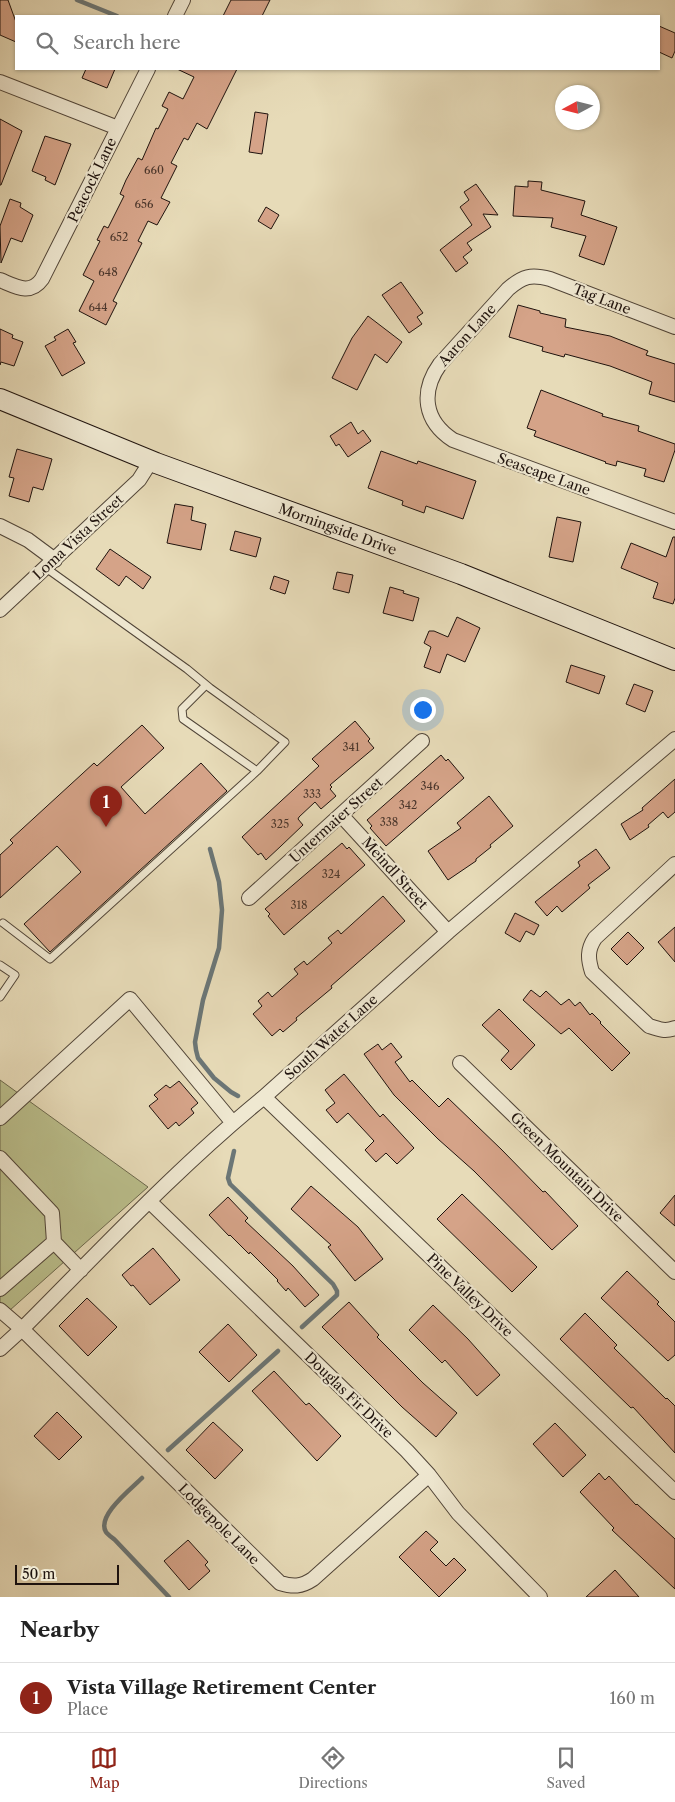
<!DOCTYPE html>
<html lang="en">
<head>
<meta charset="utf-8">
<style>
  body { margin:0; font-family:"Libre Caslon Text",serif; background:#f6f6f6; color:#222 }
  .compass { position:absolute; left:555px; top:85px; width:45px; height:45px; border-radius:50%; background:#fff; box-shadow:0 1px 4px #0004; rotate:263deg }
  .scale { position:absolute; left:15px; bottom:12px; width:104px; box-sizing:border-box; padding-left:5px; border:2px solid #1f130e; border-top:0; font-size:14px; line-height:18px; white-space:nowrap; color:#1f130e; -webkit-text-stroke:4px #efe8d1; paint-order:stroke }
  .you { position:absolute; left:422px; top:709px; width:18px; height:18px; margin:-12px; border:4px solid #fff; border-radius:50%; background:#1a73e8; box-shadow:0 0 0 8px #1a73e833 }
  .badge { display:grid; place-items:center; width:32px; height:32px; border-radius:50%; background:#8f2418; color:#fff; font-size:16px; font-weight:700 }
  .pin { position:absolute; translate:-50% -41px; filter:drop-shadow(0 1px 2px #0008) }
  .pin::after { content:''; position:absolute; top:26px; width:18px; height:15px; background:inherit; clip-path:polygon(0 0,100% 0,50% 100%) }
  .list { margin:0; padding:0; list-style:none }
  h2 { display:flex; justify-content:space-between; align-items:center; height:65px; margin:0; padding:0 20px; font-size:21px }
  h2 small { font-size:16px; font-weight:400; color:#767676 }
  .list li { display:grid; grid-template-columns:32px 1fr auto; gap:15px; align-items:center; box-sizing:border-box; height:70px; padding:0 20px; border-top:1px solid #e0e0e0 }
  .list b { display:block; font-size:19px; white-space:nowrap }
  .list p { margin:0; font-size:16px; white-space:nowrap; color:#767676 }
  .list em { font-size:16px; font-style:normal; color:#767676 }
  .icon { flex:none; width:28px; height:28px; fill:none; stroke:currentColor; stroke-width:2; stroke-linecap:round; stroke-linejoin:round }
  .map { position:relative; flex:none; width:675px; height:1597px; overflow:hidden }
  .search { position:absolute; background:#fff; box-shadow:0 1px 4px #0004; left:15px; right:15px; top:15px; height:55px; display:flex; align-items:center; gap:12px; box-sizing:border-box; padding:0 18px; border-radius:0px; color:#767676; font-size:19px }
  .sheet { height:135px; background:#fff }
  nav { display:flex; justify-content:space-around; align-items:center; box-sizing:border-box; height:70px; border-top:1px solid #e0e0e0; background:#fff; font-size:14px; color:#767676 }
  nav a { display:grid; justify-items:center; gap:2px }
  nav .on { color:#8f2418 }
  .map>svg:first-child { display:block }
  .green { fill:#babe8b; stroke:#6c684c }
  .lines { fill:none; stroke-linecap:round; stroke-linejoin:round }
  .stream { stroke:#6b7676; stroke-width:4.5 }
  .building { fill:#d5a388; stroke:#1f130e }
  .lane-casing { stroke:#514538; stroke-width:9 }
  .street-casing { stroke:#514538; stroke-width:16 }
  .secondary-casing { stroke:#1f130e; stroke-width:22 }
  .lane { stroke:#efe8d1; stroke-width:7 }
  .street { stroke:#efe8d1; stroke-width:14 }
  .secondary { stroke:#efe8d1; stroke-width:20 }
  .labels { text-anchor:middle; stroke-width:4.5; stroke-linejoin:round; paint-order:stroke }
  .number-label { font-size:11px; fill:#4c372c }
  .street-label { font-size:14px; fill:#1f130e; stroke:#efe8d1 }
</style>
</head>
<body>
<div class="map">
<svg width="675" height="1597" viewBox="0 0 675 1597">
  <rect width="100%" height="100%" fill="#e7dbb8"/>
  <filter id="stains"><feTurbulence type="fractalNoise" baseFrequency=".004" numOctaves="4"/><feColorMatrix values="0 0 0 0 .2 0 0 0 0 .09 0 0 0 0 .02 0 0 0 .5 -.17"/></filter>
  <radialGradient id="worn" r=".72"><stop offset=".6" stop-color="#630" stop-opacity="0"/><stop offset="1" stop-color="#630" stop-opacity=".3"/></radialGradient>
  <path class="green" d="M0 1080 148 1187 0 1319Z"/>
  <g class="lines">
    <path class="stream" d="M77 0 117 16
      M210 849 219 882 222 910 219 948 203 1000 195 1042 196 1050 198 1058 214 1078 231 1092 238 1096
      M234 1151 228 1178 230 1184 333 1284 337 1291V1295L302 1327
      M168 1450 278 1351
      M142 1478C131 1489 96 1516 106 1532 108 1535 113 1538 115 1540L169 1597"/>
  </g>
  <path class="building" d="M0 0H8L16 22V42L0 35Z
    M231 0H270L262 16H223Z
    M659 26 675 33V51L672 58 659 52Z
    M86 69H115L107 88 82 78Z
    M177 69H237L207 129 197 123 188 140 184 138 171 163 177 166 161 198 170 202 157 225 148 221 138 241 142 243 113 301 117 303 106 325 79 311 94 281 83 275 100 241 97 240 104 226 108 228 124 196 120 194 126 180 138 158 142 160 156 128 158 129 168 109 162 106 169 92 183 99 194 77Z
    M255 112 268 114 262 154 249 152Z
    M0 119 22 131 1 185H0Z
    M45 136 71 144 55 185 45 180 46 177 32 171Z
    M528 181 542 182 541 190 585 201 581 215 617 227 604 265 579 256 586 236 551 227 553 218 513 216 515 186 528 187Z
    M476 184 498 215 483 214 491 227 467 243 472 250 463 257 468 263 456 272 440 250 472 225 460 207 469 200 464 192Z
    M10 199 21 203 20 207 33 215 22 242 11 238 1 263 0 226Z
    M266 207 279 215 271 229 258 221Z
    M401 282 423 313 417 317 422 324 409 333 382 295Z
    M518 305 540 311V313L566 319 565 327 610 336 648 351 646 355 675 364V402L649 394 652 382 610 366 565 354 564 357 542 351 543 347 509 337Z
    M368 316 402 342 387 363 375 354 357 390 332 378 352 338Z
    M0 329 13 335 12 338 23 342 14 366 1 362 0 365Z
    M68 329 76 342 73 343 85 363 62 376 45 346 56 340 54 337Z
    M541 390 603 414 602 416 639 426 638 431 675 444V450L664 482 644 476 646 469 617 461 616 466 605 463 606 462 534 436 536 431 527 428Z
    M351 422 358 434 363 430 371 441 348 457 339 444 336 446 330 436Z
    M17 449 52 459 43 490 33 487 29 502 9 496 14 478 9 477Z
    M381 451 417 464 418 461 476 481 463 519 426 506 424 513 402 505 403 501 368 488Z
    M175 504 193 507 191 520 206 524 201 550 167 543Z
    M557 517 581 522 573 562 549 557Z
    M235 531 261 538 256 557 230 550Z
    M673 537H675V598L673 604 653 598 658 583 621 568 631 543 666 557Z
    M110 549 151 577 143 589 126 576 119 586 96 569Z
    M337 572 353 575 349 593 333 589Z
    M274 576 289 581 285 594 270 589Z
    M390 587 404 591 403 593 419 598 413 621 383 613Z
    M457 617 480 628 465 662 447 654 440 673 424 667 431 647 424 643 429 631H434L448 637Z
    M571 665 605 676 599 694 566 682Z
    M634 684 653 691 645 712 626 704Z
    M355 721 370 739 368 741 374 748 330 785 332 787 330 789 336 796 321 809 315 802 299 817 298 819 303 825 281 846 266 860 261 853 258 855 242 837 319 766 312 759Z
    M142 725 164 748 121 787 145 814 201 763 227 791 50 952 24 924 81 872 57 846 0 898V855L13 843 10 840 94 763 97 766Z
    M441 755 446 761 448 759 464 778 386 846 370 828 372 826 367 820Z
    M675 779V812L668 818 663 812 648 825 649 827 630 840 621 824 643 810 642 808Z
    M489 796 513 826 490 845 491 847 476 859V861L448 880 428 851 461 828 457 823Z
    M342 843 347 849 349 847 365 865 284 935 268 916 270 914 265 909Z
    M596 849 610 868 588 885 590 888 562 912 557 906 547 916 535 902 580 866 578 862Z
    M383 896 405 921 331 986 332 988 296 1018 297 1020 283 1032 280 1029 272 1036 253 1014 262 1006 258 1001 268 992 272 997 298 974 294 969 304 961 307 965 332 943 328 938 338 930 341 934Z
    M515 913 539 925 534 935 526 931 520 942 505 933Z
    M675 927V962L658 942Z
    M628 932 644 948 627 965 611 949Z
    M531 990 540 997 546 991 561 1005 569 999 575 1006 580 1002 590 1015 592 1013 601 1022 600 1023 630 1053 612 1071 569 1028 561 1034 523 1000Z
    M499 1009 535 1045 511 1070 501 1060 509 1051 482 1025Z
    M391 1043 402 1057 395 1062 410 1082 412 1080 439 1107 448 1098 502 1150 543 1192 545 1191 578 1226 552 1250 474 1171 438 1139 394 1095 364 1054 378 1044 382 1050Z
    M344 1074 380 1117 383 1114 414 1148 397 1164 386 1153 376 1162 365 1150 374 1141 348 1113 337 1123 326 1110 335 1103 325 1090Z
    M179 1081 198 1103 191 1109 194 1113 179 1126 176 1122 168 1129 149 1106 158 1099 154 1095 166 1085 170 1088Z
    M311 1186 358 1227 383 1259 355 1281 328 1247 331 1245 291 1209Z
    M462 1194 537 1267 512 1292 437 1219Z
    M675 1195V1226L660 1213Z
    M228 1197 248 1218 245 1221 293 1266 319 1295 305 1307 288 1288 286 1291 277 1281 278 1280 250 1252 249 1254 230 1235 229 1236 209 1215Z
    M153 1248 180 1280 150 1305 133 1285 131 1286 122 1275Z
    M627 1271 659 1302 657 1304 675 1322V1355L668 1361 601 1298Z
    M87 1298 117 1327 88 1356 59 1326Z
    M349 1302 379 1335 377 1337 423 1383 457 1413 436 1437 402 1407 322 1327Z
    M433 1305 468 1339 500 1375 477 1396 445 1360 442 1363 409 1330Z
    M585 1313 617 1345 614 1348 666 1399 667 1398 675 1406V1453L633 1407 631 1408 560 1339Z
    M228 1324 257 1355 229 1382 199 1352Z
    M274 1371 306 1405 309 1403 341 1436 317 1461 252 1391Z
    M57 1412 82 1437 59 1460 34 1436Z
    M213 1422 243 1450 215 1479 186 1450Z
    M555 1423 586 1455 563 1477 533 1444Z
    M599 1473 605 1480 609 1476 636 1505 637 1504 675 1539V1589L612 1530 614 1528 580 1492Z
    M426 1531 438 1542 430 1550 446 1566 454 1558 466 1570 439 1597 399 1557Z
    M188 1540 208 1562 205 1565 210 1571 189 1590 164 1561Z
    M615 1570 639 1597H586Z"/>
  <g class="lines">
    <defs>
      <path id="lane" d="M206 685 182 709 183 719 257 771
        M3 923 50 959 257 771 285 742 210 688 187 669 46 568
        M0 965 15 975 0 997"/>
      <path id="street" d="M175 16 183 0
        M0 82 118 128
        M0 280C15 286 30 296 42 279L148 69
        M675 327 550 279C531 274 523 276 508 289L440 364C420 392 424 421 453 440L675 522
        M0 526 28 540 55 560
        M0 610 139 480 151 461
        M341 815 448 932
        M675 864 595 938C587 950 588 959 592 972L649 1026C658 1029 665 1032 675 1028
        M249 898 422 741
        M460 1063 675 1272
        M264 1097 675 1492
        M0 1118 130 999 233 1123
        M0 1158 52 1213 54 1242 81 1270
        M149 1201 407 1451 429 1475 458 1513 540 1597
        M0 1289 54 1242
        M0 1310 22 1329 280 1583C293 1587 301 1587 313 1579L429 1475
        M0 1349 22 1329C101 1250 178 1167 264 1097L448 932 675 739"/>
      <g id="secondary">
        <path id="s1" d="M0 399 156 463 461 574 675 660"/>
      </g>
    </defs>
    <use href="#lane" class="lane-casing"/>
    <use href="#street" class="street-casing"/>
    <use href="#secondary" class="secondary-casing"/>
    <use href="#lane" class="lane"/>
    <use href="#street" class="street"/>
    <use href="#secondary" class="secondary"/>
  </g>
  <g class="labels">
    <g class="number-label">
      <text x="154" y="174">660</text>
      <text x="144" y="208">656</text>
      <text x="119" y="241">652</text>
      <text x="108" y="276">648</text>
      <text x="98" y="311">644</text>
      <text x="351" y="751">341</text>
      <text x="430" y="790">346</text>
      <text x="312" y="798">333</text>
      <text x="408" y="809">342</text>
      <text x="389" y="826">338</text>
      <text x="280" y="828">325</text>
      <text x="331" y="878">324</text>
      <text x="299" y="909">318</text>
    </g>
    <g class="street-label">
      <text transform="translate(92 180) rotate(-64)" y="5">Peacock Lane</text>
      <text transform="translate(602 299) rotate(21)" y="5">Tag Lane</text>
      <text transform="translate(467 335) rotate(-48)" y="5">Aaron Lane</text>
      <text transform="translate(544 474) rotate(20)" y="5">Seascape Lane</text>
      <text dy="5" stroke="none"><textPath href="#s1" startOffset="362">Morningside Drive</textPath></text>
      <text transform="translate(78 537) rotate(-43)" y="5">Loma Vista Street</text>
      <text transform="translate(336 820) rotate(-42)" y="5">Untermaier Street</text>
      <text transform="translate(395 873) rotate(48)" y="5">Meindl Street</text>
      <text transform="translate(331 1037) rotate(-42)" y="5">South Water Lane</text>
      <text transform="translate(567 1167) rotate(44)" y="5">Green Mountain Drive</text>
      <text transform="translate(470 1295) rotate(44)" y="5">Pine Valley Drive</text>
      <text transform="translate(349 1395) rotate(44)" y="5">Douglas Fir Drive</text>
      <text transform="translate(219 1524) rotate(45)" y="5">Lodgepole Lane</text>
    </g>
  </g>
  <rect width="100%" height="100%" filter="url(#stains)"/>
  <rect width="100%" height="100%" fill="url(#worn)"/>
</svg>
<svg class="compass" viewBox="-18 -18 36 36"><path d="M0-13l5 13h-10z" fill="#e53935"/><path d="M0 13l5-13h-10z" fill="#767676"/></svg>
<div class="scale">50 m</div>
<div class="you"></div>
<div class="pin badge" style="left:106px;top:827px">1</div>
<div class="search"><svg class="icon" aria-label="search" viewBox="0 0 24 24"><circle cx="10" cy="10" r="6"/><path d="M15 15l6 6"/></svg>Search here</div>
</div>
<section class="sheet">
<h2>Nearby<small></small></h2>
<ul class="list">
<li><span class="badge">1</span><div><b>Vista Village Retirement Center</b><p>Place</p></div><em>160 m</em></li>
</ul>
</section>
<nav>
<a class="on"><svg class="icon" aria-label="map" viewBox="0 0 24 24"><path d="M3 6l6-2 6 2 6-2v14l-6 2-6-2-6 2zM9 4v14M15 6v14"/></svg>Map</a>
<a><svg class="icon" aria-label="directions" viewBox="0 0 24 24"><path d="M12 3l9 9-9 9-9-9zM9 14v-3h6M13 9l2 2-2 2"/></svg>Directions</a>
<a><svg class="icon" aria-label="saved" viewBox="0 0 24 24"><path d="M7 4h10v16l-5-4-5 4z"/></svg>Saved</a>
</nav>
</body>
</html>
